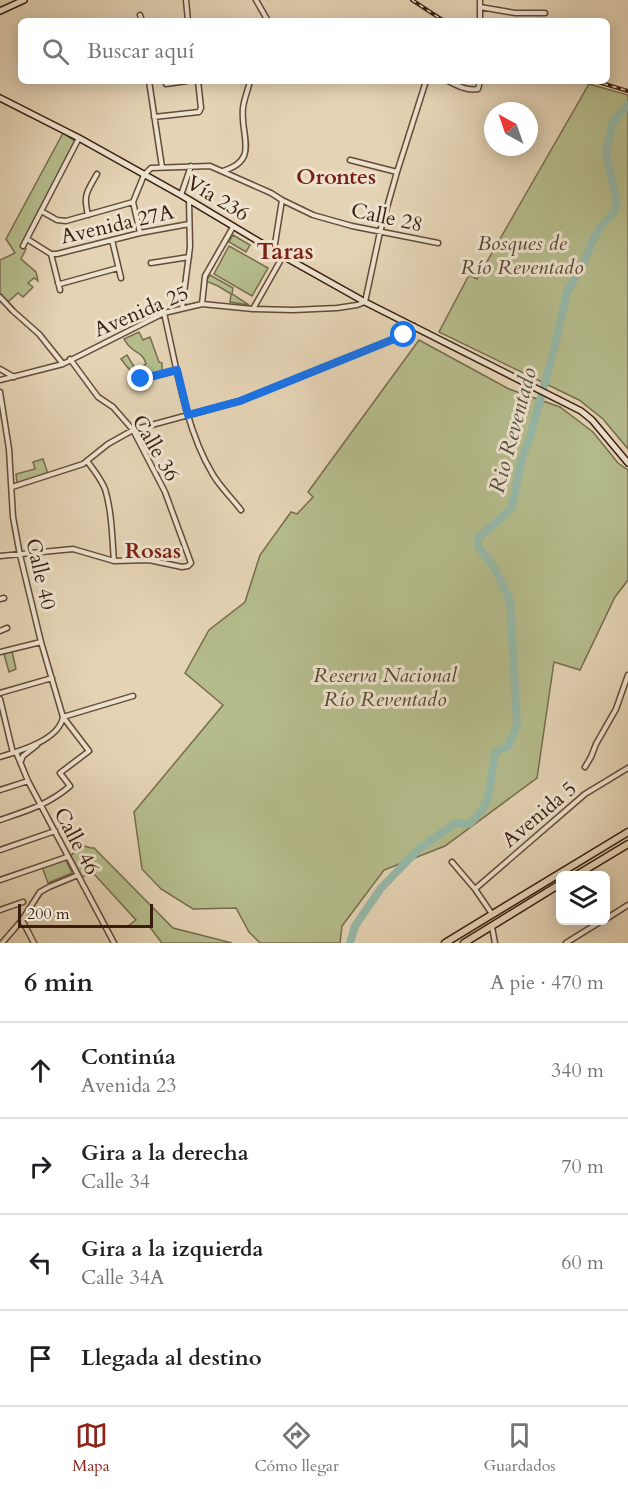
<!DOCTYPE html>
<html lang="es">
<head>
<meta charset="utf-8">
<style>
  body { margin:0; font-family:Cardo,serif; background:#f2f2f2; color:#202124 }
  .controls { position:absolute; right:18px; bottom:18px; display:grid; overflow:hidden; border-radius:9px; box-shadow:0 3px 15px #0003 }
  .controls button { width:54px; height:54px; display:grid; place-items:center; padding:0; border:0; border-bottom:2px solid #e0e0e0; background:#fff; color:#202124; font:30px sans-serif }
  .compass { position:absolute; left:484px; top:102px; width:54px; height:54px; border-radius:50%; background:#fff; box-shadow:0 3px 15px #0003; rotate:320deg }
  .scale { position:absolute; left:18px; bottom:15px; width:135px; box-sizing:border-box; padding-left:6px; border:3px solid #391d0f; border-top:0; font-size:16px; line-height:21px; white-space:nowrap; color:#391d0f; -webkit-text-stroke:4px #ede2ce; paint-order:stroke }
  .stop { position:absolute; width:18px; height:18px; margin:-14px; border:4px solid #1a73e8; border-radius:50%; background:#fff }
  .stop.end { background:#1a73e8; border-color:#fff; box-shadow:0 2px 6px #0008 }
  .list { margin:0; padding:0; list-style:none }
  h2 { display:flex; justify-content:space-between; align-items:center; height:78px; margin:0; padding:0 24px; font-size:26px }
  h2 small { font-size:20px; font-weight:400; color:#757577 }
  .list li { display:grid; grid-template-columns:39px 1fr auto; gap:18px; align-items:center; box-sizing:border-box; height:96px; padding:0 24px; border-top:2px solid #e0e0e0 }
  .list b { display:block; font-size:22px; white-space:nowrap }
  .list p { margin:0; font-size:20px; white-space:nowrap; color:#757577 }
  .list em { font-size:20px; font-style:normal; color:#757577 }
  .icon { flex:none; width:33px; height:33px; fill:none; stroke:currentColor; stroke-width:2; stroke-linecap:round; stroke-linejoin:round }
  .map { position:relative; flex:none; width:628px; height:943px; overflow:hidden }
  .search { position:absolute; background:#fff; box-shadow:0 3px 15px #0003; left:18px; right:18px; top:18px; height:66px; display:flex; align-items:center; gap:15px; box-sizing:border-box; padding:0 21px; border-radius:9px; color:#757577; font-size:22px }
  .sheet { height:462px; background:#fff }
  nav { display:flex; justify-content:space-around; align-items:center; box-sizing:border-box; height:84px; border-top:2px solid #e0e0e0; background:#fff; font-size:16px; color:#757577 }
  nav a { display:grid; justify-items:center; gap:3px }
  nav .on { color:#8f2418 }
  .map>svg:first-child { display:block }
  .green { fill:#b5bc8c; stroke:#776c4e; stroke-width:1.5 }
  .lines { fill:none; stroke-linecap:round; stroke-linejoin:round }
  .river { stroke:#96b9a9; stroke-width:8 }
  .street-casing { stroke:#644a38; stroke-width:7 }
  .secondary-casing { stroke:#391d0f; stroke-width:8 }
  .primary-casing { stroke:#391d0f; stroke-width:9 }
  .street { stroke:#ede2ce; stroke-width:4 }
  .secondary { stroke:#ede2ce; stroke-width:5 }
  .primary { stroke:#e4d3b4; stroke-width:6 }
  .rail-casing { stroke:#391d0f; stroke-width:4 }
  .rail { stroke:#ede2ce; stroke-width:1.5; stroke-dasharray:4.5; stroke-linecap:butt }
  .route { stroke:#1a73e8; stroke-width:8 }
  .labels { text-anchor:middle; stroke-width:6; stroke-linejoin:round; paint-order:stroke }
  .street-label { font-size:21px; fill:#391d0f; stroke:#ede2ce }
  .park-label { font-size:21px; font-style:italic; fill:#58452e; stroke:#ede2ce }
  .neighbourhood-label { font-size:22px; font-weight:bold; fill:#7a1f14; stroke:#ede2ce }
  .water-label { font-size:22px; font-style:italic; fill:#554c3d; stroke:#ede2ce }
  .quarter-label { font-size:24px; font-weight:bold; fill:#7a1f14; stroke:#ede2ce }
</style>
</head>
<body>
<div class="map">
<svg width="628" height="943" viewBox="0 0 628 943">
  <rect width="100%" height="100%" fill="#e4d3b4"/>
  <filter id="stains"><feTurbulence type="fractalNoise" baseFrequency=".00333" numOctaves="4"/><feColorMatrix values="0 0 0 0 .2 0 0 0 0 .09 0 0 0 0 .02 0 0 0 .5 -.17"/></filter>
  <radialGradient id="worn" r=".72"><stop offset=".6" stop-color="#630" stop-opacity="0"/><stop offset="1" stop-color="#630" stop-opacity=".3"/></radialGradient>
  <path class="green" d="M589 84 628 95V449L603 419 579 400 439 332 469 275 477 279Z
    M63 133 76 142 22 247 26 249 21 259 36 272 38 281 34 278 28 283 33 287 23 297 18 293 8 302 0 295V260L15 253 6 239Z
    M233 235 250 245 246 252 229 242Z
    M229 246 268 268 252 296 214 274Z
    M210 275 233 288 232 294 249 305 230 302 231 294 218 286 206 281Z
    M139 332 143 340 150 337 159 362 162 363V371C138 378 136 380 121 359L127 355 136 370 146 364C143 353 137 354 130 347 127 345 126 342 124 339Z
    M419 340 509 389 560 407 593 432 618 463 628 470V580L615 597 580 670 554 662 537 778 445 846 384 870 342 926 340 943H260L249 932 236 908 193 909 161 889 142 869 134 812 223 705 185 673 209 630 245 602 260 555 291 512 297 514 313 497 308 492Z
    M43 459 48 474 26 482 17 483 16 474 35 469 33 462Z
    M12 651 16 669 9 672 4 654Z
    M84 846 91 848H94L173 928 232 943H162L149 926H128L136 920 94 874 80 877 68 857Z
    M65 858 72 873 48 883 42 867Z"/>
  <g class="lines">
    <path class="river" d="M350 943 355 926 381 888 420 848 456 823 469 824C497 800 487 782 496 752L508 746 517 726 510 600 495 569 478 546V538L500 519 512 507 521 462 530 437 553 353 567 292 583 264 593 240 601 226 613 214 617 204 606 152 613 122 628 105"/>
    <defs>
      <path id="street" d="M186 0 188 21
        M256 0 268 21
        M480 0V21
        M480 7 515 13H545
        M140 15 142 21
        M149 81 162 167
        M448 81C458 86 467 91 478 89L480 81
        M166 84 187 81
        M154 117 199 112 201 108 198 81
        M350 160 397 172
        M223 171C260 160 240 136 243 108 244 99 248 90 250 81
        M181 195 191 166
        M133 202 140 233
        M41 211 57 220 66 221 133 202 144 175 151 168 210 166 271 193 282 200 313 215 352 226 438 243
        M88 215C83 194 87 192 97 174
        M27 239 51 254 60 290
        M112 240 121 278
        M23 246 79 138
        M274 250 282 200
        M51 254H57L140 233 189 224
        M151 263 189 257
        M58 283 60 284 118 268
        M0 297 13 311 39 334 63 364
        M202 304 253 309 293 310 337 308 357 305 365 302 380 232 397 172 426 81
        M182 308 190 247 189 200
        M253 309 283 256
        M164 313C176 364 185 428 212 473 219 486 232 498 241 510
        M0 369 14 377
        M0 380 63 364 164 313 202 304 205 276 233 227
        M136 381 177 370
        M0 392 9 449 13 517 20 555 41 642 63 717 89 751 60 773 70 786C48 805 26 811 0 820
        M87 461C94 470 101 479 105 489 112 512 112 537 114 561
        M12 487 83 464 108 444 133 430 240 401 404 335 414 326
        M0 556 73 549 114 561 149 560 182 567 188 566 191 563 165 492 133 430 113 407 98 397 70 359
        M0 599 4 598
        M0 631 7 628
        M0 652 41 642
        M0 693 52 678
        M0 699 13 753
        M16 752 28 781 114 943
        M0 757C20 751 59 740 63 717L133 696
        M21 761 23 756 37 745
        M585 767 591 757 596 744 616 709 628 675
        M0 790 28 781
        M0 850 55 831
        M452 862 475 889 492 914
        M0 880 67 857
        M475 889 585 794 628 768
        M0 910 23 902
        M606 919 628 905
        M22 920 34 943
        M492 927 495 943
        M2 943 22 920 40 892 49 887 78 875
        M566 943 603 920"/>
      <path id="secondary" d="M0 11 24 0
        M0 98 79 138 181 195 283 256 365 302 581 411 592 420 628 463"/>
      <path id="primary" d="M575 876 628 844
        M445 943 628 832
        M464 943 560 884"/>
    </defs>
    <use href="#street" class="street-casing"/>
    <use href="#secondary" class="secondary-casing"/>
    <use href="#primary" class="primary-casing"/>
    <use href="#street" class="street"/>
    <use href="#secondary" class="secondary"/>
    <use href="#primary" class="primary"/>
    <defs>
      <path id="rail" d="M412 0 444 21
        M595 81 628 91"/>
    </defs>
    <use href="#rail" class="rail-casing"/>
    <use href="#rail" class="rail"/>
  </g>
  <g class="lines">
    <path class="route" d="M141 379 177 370 188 415 240 401 404 335"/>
  </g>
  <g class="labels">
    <g class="street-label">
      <text transform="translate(218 198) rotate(31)" y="7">Vía 236</text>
      <text transform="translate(387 217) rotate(12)" y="7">Calle 28</text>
      <text transform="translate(117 224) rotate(-13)" y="7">Avenida 27A</text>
      <text transform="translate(141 311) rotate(-23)" y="7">Avenida 25</text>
      <text transform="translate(156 448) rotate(60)" y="7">Calle 36</text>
      <text transform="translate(41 574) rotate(77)" y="7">Calle 40</text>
      <text transform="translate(539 814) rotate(-40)" y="7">Avenida 5</text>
      <text transform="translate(77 841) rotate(62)" y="7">Calle 46</text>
    </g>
    <g class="park-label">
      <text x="522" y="250">Bosques de<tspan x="522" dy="24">Río Reventado</tspan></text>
      <text x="385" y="682">Reserva Nacional<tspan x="385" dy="24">Río Reventado</tspan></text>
    </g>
    <g class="neighbourhood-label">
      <text x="336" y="184">Orontes</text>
      <text x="153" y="558">Rosas</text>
    </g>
    <g class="water-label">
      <text transform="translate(512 430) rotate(-75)" y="8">Rio Reventado</text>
    </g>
    <g class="quarter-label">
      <text x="285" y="259">Taras</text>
    </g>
  </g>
  <rect width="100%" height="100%" filter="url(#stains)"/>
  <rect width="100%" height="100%" fill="url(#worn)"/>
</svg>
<div class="controls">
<button><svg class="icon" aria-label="layers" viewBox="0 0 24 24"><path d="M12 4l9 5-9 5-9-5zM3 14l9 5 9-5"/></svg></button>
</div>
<svg class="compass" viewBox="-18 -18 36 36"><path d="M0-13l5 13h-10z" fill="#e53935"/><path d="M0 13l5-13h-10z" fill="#757577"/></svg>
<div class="scale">200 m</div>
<div class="stop" style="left:404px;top:335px"></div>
<div class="stop end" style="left:141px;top:379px"></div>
<div class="search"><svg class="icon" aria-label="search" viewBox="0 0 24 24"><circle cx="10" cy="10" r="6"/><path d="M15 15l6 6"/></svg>Buscar aquí</div>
</div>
<section class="sheet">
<h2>6 min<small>A pie · 470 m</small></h2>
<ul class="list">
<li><svg class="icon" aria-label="ahead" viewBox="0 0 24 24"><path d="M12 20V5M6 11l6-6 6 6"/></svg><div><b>Continúa</b><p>Avenida 23</p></div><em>340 m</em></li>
<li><svg class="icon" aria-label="right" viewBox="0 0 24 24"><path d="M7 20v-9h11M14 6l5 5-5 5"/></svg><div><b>Gira a la derecha</b><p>Calle 34</p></div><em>70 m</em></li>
<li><svg class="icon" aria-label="left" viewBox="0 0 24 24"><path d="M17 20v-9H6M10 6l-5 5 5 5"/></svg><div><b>Gira a la izquierda</b><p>Calle 34A</p></div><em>60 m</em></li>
<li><svg class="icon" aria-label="arrive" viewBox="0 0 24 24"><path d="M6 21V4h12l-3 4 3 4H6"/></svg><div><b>Llegada al destino</b></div></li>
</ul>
</section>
<nav>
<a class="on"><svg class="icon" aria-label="map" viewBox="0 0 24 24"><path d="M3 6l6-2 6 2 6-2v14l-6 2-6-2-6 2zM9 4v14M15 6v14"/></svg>Mapa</a>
<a><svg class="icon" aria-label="directions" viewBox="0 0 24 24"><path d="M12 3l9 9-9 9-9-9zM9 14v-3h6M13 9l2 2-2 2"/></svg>Cómo llegar</a>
<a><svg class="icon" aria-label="saved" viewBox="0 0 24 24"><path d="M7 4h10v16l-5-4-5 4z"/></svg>Guardados</a>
</nav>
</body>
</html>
